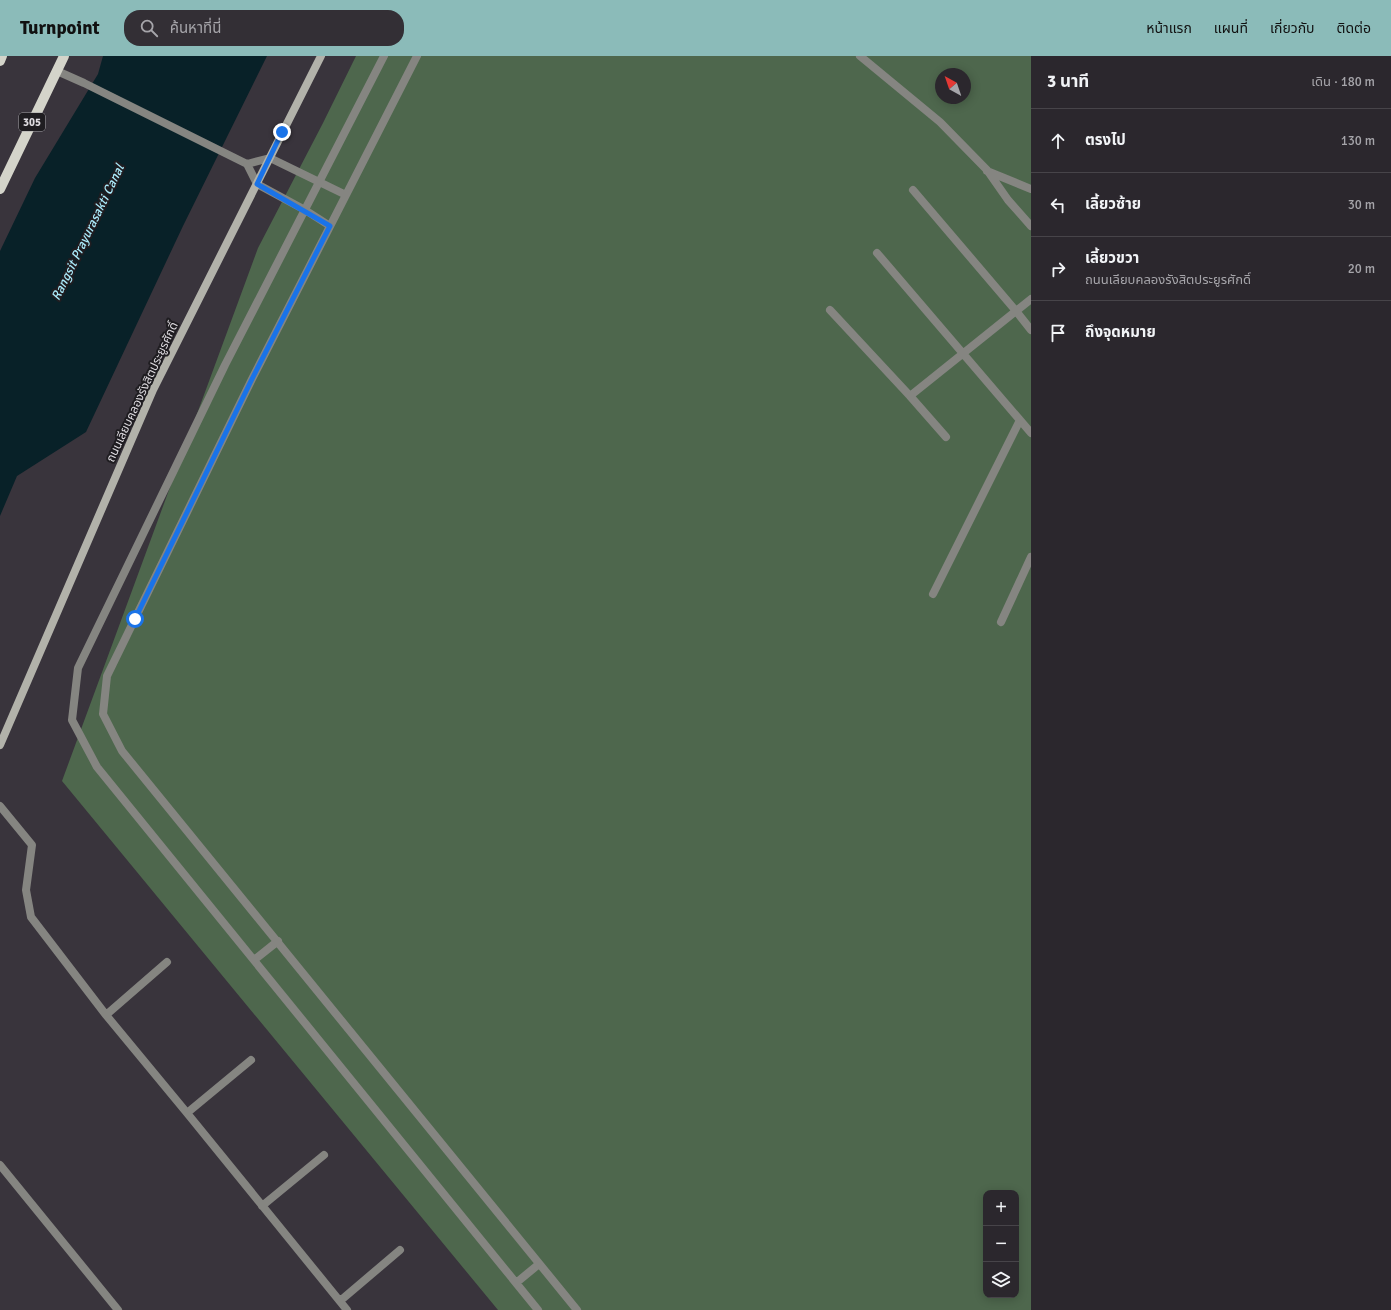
<!DOCTYPE html>
<html lang="th">
<head>
<meta charset="utf-8">
<style>
  body { margin:0; font-family:Signika,"Noto Sans Thai",sans-serif; background:#332f35; color:#f1f3f6 }
  .controls { position:absolute; right:12px; bottom:12px; display:grid; overflow:hidden; border-radius:8px; box-shadow:0 2px 10px #0003 }
  .controls button { width:36px; height:36px; display:grid; place-items:center; padding:0; border:0; border-bottom:1px solid #474449; background:#2b272d; color:#f1f3f6; font:20px sans-serif }
  .compass { position:absolute; left:935px; top:12px; width:36px; height:36px; border-radius:50%; background:#2b272d; box-shadow:0 2px 10px #0003; rotate:320deg }
  .stop { position:absolute; width:12px; height:12px; margin:-9px; border:3px solid #1a73e8; border-radius:50%; background:#fff }
  .stop.end { background:#1a73e8; border-color:#fff; box-shadow:0 1px 4px #0008 }
  .list { margin:0; padding:0; list-style:none }
  h2 { display:flex; justify-content:space-between; align-items:center; height:52px; margin:0; padding:0 16px; font-size:17px }
  h2 small { font-size:13px; font-weight:400; color:#a6a5aa }
  .list li { display:grid; grid-template-columns:26px 1fr auto; gap:12px; align-items:center; box-sizing:border-box; height:64px; padding:0 16px; border-top:1px solid #474449 }
  .list b { display:block; font-size:15px; white-space:nowrap }
  .list p { margin:0; font-size:13px; white-space:nowrap; color:#a6a5aa }
  .list em { font-size:13px; font-style:normal; color:#a6a5aa }
  .icon { flex:none; width:22px; height:22px; fill:none; stroke:currentColor; stroke-width:2; stroke-linecap:round; stroke-linejoin:round }
  .map { position:relative; flex:none; width:1031px; height:1254px; overflow:hidden }
  header { display:flex; align-items:center; gap:24px; box-sizing:border-box; height:56px; padding:0 20px; background:#8bbbb9; color:#111 }
  header strong { font-size:19px }
  nav { display:flex; gap:22px; margin-inline-start:auto; font-size:14px }
  .search { width:280px; height:36px; background:#332f35; display:flex; align-items:center; gap:10px; box-sizing:border-box; padding:0 14px; border-radius:16px; color:#a6a5aa; font-size:15px }
  main { display:flex }
  aside { flex:1; background:#2b272d }
  .map>svg:first-child { display:block }
  .green { fill:#4e674d; fill-rule:evenodd }
  .water { fill:#082128 }
  .lines { fill:none; stroke-linecap:round; stroke-linejoin:round }
  .lane { stroke:#858581; stroke-width:8 }
  .street { stroke:#858581; stroke-width:8 }
  .secondary { stroke:#b2b2aa; stroke-width:8 }
  .primary { stroke:#d4d4ca; stroke-width:10 }
  .route { stroke:#1a73e8; stroke-width:5 }
  .labels { text-anchor:middle; stroke-width:4; stroke-linejoin:round; paint-order:stroke }
  .shield { fill:#1f1d21; stroke:#a5a3a7; stroke-width:1 }
  .shield-label { font-size:11px; font-weight:bold; fill:#dfdce1 }
  .street-label { font-size:12px; fill:#dfdce1; stroke:#1f1d21 }
  .water-label { font-size:13px; font-style:italic; fill:#abebfb; stroke:#1f1d21 }
</style>
</head>
<body>
<header>
<strong>Turnpoint</strong>
<div class="search"><svg class="icon" aria-label="search" viewBox="0 0 24 24"><circle cx="10" cy="10" r="6"/><path d="M15 15l6 6"/></svg>ค้นหาที่นี่</div>
<nav><a>หน้าแรก</a><a>แผนที่</a><a>เกี่ยวกับ</a><a>ติดต่อ</a></nav>
</header>
<main>
<div class="map">
<svg width="1031" height="1254" viewBox="0 0 1031 1254">
  <rect width="100%" height="100%" fill="#39343c"/>
  <path class="green" d="M356 0H1031V1254H498L62 725 258 192 323 67ZM941 18H965V42H941ZM986 1137H1016V1239H986Z"/>
  <path class="water" d="M103 0H267L183 170 86 376 17 420 0 460V195L35 122 98 18Z"/>
  <g class="lines">
    <path class="lane" d="M860 0 940 66 987 114 1008 144 1031 170
      M987 115 1031 133
      M913 134 1016 255 1031 274
      M877 197 1031 377
      M830 254 910 340 1031 243
      M910 340 946 381
      M933 538 1020 364
      M1001 566 1031 501"/>
    <path class="street" d="M384 0 225 309 78 612 72 664 97 711 538 1254
      M417 0 252 323 107 620 103 658 122 695 577 1254
      M57 15 84 27 247 108 270 102 346 139
      M247 108 257 128 305 154 330 170
      M0 750 32 789 26 834 31 861 106 959 187 1057 347 1254
      M254 904 278 885
      M106 959 167 906
      M187 1057 251 1004
      M0 1109 118 1254
      M262 1150 324 1099
      M516 1227 539 1208
      M340 1245 400 1194"/>
    <path class="secondary" d="M0 689 153 334 321 0"/>
    <path class="primary" d="M0 5 2 0
      M0 133 64 0"/>
  </g>
  <g class="lines">
    <path class="route" d="M135 563 252 323 330 170 257 128 282 76"/>
  </g>
  <g class="labels">
    <rect class="shield" x="19" y="57" width="26" height="18" rx="3"/>
    <g class="shield-label">
      <text x="32" y="70">305</text>
    </g>
    <g class="street-label">
      <text transform="translate(142 336) rotate(-65)" y="4">ถนนเลียบคลองรังสิตประยูรศักดิ์</text>
    </g>
    <g class="water-label">
      <text transform="translate(87 176) rotate(-64)" y="5">Rangsit Prayurasakti Canal</text>
    </g>
  </g>
</svg>
<div class="controls">
<button>+</button>
<button>−</button>
<button><svg class="icon" aria-label="layers" viewBox="0 0 24 24"><path d="M12 4l9 5-9 5-9-5zM3 14l9 5 9-5"/></svg></button>
</div>
<svg class="compass" viewBox="-18 -18 36 36"><path d="M0-13l5 13h-10z" fill="#e53935"/><path d="M0 13l5-13h-10z" fill="#a6a5aa"/></svg>
<div class="stop" style="left:135px;top:563px"></div>
<div class="stop end" style="left:282px;top:76px"></div>
</div>
<aside>
<h2>3 นาที<small>เดิน · 180 m</small></h2>
<ul class="list">
<li><svg class="icon" aria-label="ahead" viewBox="0 0 24 24"><path d="M12 20V5M6 11l6-6 6 6"/></svg><div><b>ตรงไป</b></div><em>130 m</em></li>
<li><svg class="icon" aria-label="left" viewBox="0 0 24 24"><path d="M17 20v-9H6M10 6l-5 5 5 5"/></svg><div><b>เลี้ยวซ้าย</b></div><em>30 m</em></li>
<li><svg class="icon" aria-label="right" viewBox="0 0 24 24"><path d="M7 20v-9h11M14 6l5 5-5 5"/></svg><div><b>เลี้ยวขวา</b><p>ถนนเลียบคลองรังสิตประยูรศักดิ์</p></div><em>20 m</em></li>
<li><svg class="icon" aria-label="arrive" viewBox="0 0 24 24"><path d="M6 21V4h12l-3 4 3 4H6"/></svg><div><b>ถึงจุดหมาย</b></div></li>
</ul>
</aside>
</main>
</body>
</html>
